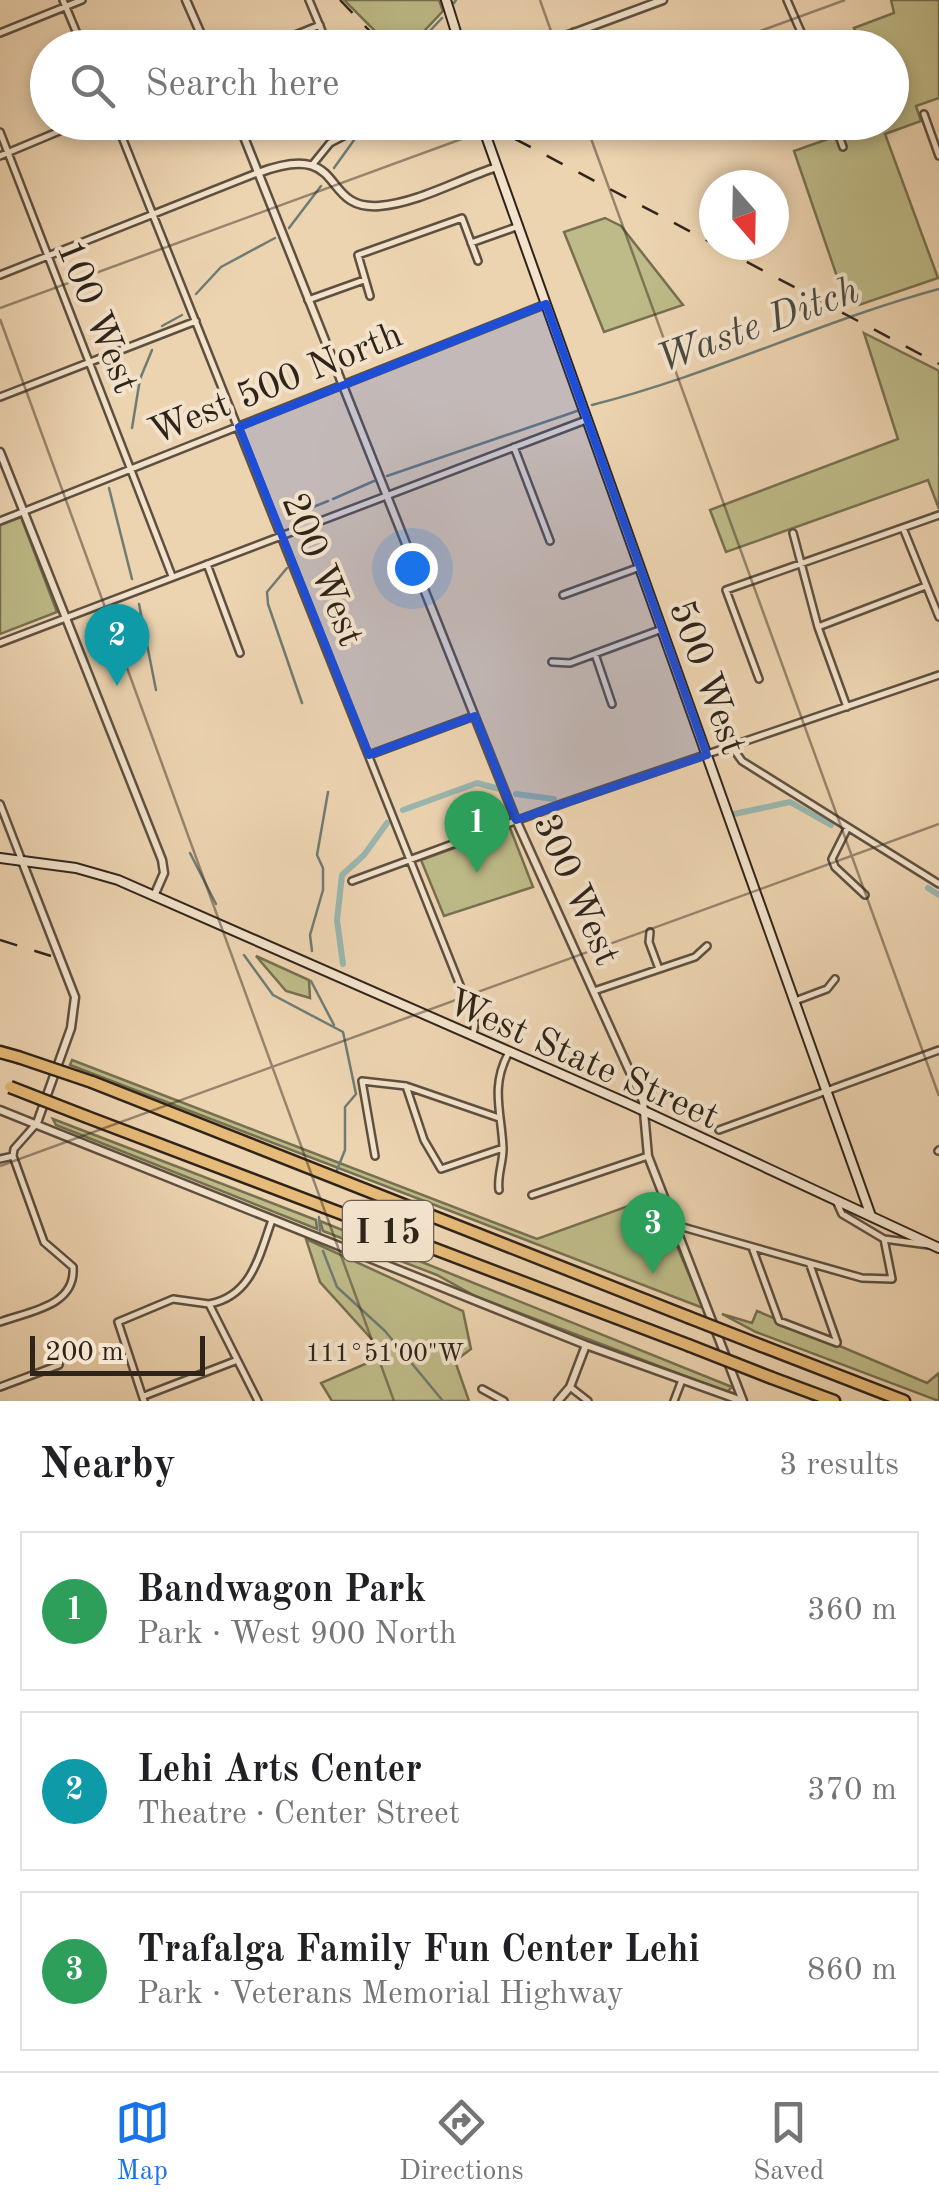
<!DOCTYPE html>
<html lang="en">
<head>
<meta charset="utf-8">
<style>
  body { margin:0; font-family:"Old Standard TT",serif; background:#f6f6f6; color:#202124 }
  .compass { position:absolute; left:699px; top:170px; width:90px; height:90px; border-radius:50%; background:#fff; box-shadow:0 5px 15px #0003; rotate:160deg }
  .scale { position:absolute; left:30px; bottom:25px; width:175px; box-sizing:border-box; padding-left:10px; border:5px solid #2f241a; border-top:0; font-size:28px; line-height:35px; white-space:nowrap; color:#2f241a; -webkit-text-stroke:8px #f3e3cc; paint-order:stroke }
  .you { position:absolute; left:412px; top:568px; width:35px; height:35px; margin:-25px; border:8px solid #fff; border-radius:50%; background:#1a73e8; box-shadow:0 0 0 15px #1a73e833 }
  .badge { display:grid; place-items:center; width:65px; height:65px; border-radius:50%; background:#1a73e8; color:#fff; font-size:32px; font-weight:700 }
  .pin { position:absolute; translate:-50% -82px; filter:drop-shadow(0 2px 5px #0008) }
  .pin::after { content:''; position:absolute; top:52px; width:35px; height:30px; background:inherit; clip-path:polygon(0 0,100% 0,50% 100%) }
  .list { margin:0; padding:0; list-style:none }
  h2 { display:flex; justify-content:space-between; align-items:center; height:130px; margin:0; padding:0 40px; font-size:42px }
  h2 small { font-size:32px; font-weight:400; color:#757577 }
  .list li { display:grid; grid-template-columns:65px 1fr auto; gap:30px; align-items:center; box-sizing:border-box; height:160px; margin:0 20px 20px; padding:0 20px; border:2px solid #e0e0e0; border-radius:0px }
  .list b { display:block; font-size:38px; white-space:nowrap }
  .list p { margin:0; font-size:32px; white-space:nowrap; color:#757577 }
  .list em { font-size:32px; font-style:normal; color:#757577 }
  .icon { flex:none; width:55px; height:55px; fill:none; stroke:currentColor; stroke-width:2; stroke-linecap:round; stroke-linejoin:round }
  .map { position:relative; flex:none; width:939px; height:1401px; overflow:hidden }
  .search { position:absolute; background:#fff; box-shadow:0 5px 15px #0003; left:30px; right:30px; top:30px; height:110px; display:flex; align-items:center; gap:25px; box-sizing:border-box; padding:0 35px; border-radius:55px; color:#757577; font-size:38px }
  .sheet { height:670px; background:#fff }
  nav { display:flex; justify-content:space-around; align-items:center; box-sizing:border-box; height:140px; border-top:2px solid #e0e0e0; background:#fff; font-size:28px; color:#757577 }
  nav a { display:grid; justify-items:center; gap:5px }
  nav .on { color:#1a73e8 }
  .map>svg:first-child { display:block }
  .green { fill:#bebb88; stroke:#767051; stroke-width:2.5 }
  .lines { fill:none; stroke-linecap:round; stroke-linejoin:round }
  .stream { stroke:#6f7c74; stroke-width:2.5 }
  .canal { stroke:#9ab7b0; stroke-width:6 }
  .minor-casing { stroke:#5e5040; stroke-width:10 }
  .tertiary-casing { stroke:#5e5040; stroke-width:11 }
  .secondary-casing { stroke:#2f241a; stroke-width:12 }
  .motorway-casing { stroke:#2f241a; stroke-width:15 }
  .minor { stroke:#f3e3cc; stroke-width:5 }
  .tertiary { stroke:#f3e3cc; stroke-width:6 }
  .secondary { stroke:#f3e3cc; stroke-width:8 }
  .motorway { stroke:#e6ba78; stroke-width:10 }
  .rail { stroke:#2f241a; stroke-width:2.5; stroke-dasharray:18 18; stroke-linecap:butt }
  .motorway-bridge-casing { stroke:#2f241a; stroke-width:15; stroke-linecap:butt }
  .motorway-bridge { stroke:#e6ba78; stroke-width:10 }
  .marked { fill:#1d4ed8; fill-opacity:0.2; stroke:#1d4ed8; stroke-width:8; stroke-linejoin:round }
  .ticks { fill:none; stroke:#2f241a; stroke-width:2.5; stroke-opacity:0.45 }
  .labels { text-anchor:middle; stroke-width:8; stroke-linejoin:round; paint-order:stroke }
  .shield { fill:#f3e3cc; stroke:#6a5d4f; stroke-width:2.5 }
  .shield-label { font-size:35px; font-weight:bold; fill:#2f241a }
  .street-label { font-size:38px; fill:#2f241a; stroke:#f3e3cc }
  .water-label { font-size:40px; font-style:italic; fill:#4a4940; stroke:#f3e3cc }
  .ticks-label { font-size:25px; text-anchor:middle; fill:#2f241a; stroke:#f3e3cc; stroke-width:8; stroke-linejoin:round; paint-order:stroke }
</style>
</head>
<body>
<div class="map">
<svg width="939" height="1401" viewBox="0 0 939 1401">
  <rect width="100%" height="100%" fill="#edd4b1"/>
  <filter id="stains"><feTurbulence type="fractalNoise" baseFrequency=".002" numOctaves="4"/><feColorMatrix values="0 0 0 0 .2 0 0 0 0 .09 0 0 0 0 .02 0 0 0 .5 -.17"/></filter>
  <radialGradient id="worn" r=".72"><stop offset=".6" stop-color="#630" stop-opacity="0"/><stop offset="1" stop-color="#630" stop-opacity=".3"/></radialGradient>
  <path class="green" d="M344 0H439L443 11 409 47H391Z
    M891 0H939V98L916 106 921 121 885 134 938 278 859 305 844 297 794 151 873 123 892 122V48L862 47 854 28 894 13Z
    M605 218 621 226 683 305 604 332 564 232Z
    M864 333 939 371V509L928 480 726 552 710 510 898 439Z
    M21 517 57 612 0 634V525Z
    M510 828 533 887 444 916 421 860Z
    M256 956 309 980 310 998 286 991Z
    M72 1060 537 1239 656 1196 703 1308 70 1065Z
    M53 1119 316 1220 317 1229 56 1125Z
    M320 1221 732 1387 727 1392 475 1296 437 1275 323 1231Z
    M306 1239 463 1311 471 1349 455 1361 469 1401H332L321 1383 386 1355 320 1282Z
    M757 1311 927 1383 939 1373V1401L756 1332 722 1314 752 1323Z"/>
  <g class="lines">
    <path class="stream" d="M454 3 456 0
      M414 48 442 18
      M334 168 367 122
      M289 228 321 186
      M196 294 221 267 275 238
      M162 326 182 315
      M592 405C711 375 821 321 939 289
      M132 428 140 379 152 350
      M387 476 577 411
      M109 488 132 579
      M333 499 374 481
      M303 516 306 510 328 501
      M287 568 267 592 268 604 302 703
      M139 604 156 690
      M190 853 216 904
      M312 951 310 935 323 890V868L317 855 328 792
      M244 955 273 995 343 1032 356 1094 345 1107V1150L337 1170
      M311 981 334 1025
      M319 1217 320 1233
      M323 1251 337 1287 385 1331 443 1401"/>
    <path class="canal" d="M516 794 554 799
      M403 810 477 783 500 789
      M734 814 790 802 831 825
      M928 888 939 895
      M343 964 337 920 342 875 364 855 387 823"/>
    <defs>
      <path id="minor" d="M63 0 83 48
        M309 0 329 48
        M787 0 808 48
        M574 32 580 48
        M0 33 82 0
        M263 48 320 25
        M924 114 939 156
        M116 122 475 1023 473 1035
        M834 122 843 147
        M0 132 172 576
        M0 156 81 122
        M313 164 330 143 359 128 357 122
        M471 243 519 226
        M0 275 257 173
        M370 296 358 255 462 218 478 261
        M308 300 364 280
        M0 397 196 321
        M514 447 550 541
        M0 521 546 304
        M903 528 939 617
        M793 533 818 627 847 707
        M207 564 240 653
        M563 595 640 567
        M818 627 923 587
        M0 643 586 420
        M595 654 612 704
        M552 662 570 663 662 629
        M759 679 726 590 939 515
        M732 747 742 761 939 884
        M369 755 474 716
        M0 804 22 861
        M848 827 832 859 835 867 865 895
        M352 881 567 802 939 675
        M650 932 649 942 659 969
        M594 991 695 957 707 946
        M795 1001 827 989 835 979
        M406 1086 424 1140 441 1169 503 1148
        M719 1130 939 1050
        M938 1151 939 1150
        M375 1156 362 1081 406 1086 499 1118
        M0 1159 13 1156
        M499 1190C497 1176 503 1163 503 1149 502 1114 490 1088 508 1054
        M532 1195 648 1156
        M679 1226 862 1278 892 1279 884 1239 842 1214 837 1203
        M884 1239 929 1245
        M753 1250 779 1321 837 1343
        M810 1265 837 1342
        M209 1304C252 1296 259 1256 272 1220
        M209 1304 258 1401
        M0 1322C30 1311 76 1306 73 1267L44 1242 13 1156 14 1149 37 1123
        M0 1387 59 1365
        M570 1387 588 1401
        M482 1389 504 1401
        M144 1396 235 1361
        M144 1401 118 1322 173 1299 209 1304
        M674 1401 682 1380"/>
      <path id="tertiary" d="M186 0 207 48
        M533 48 663 0
        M238 122 516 820 643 1101 648 1156 743 1401
        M258 173C349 139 318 210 379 206 418 203 459 179 497 167
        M0 452 162 860 164 873 154 896
        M22 861 75 997 71 1028 37 1123
        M0 1110 586 1345 742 1401
        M558 1401 570 1387 586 1345"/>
      <path id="secondary" d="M446 0 461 48
        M481 122 871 1216
        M0 858 76 868 118 880 629 1104 939 1248"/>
      <path id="motorway" d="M0 1052 18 1057
        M92 1082 688 1317
        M87 1117 688 1345
        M762 1346 904 1401
        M772 1378 834 1401"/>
    </defs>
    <use href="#minor" class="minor-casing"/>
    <use href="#tertiary" class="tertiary-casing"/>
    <use href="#secondary" class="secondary-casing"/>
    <use href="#motorway" class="motorway-casing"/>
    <use href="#minor" class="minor"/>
    <use href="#tertiary" class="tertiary"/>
    <use href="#secondary" class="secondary"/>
    <use href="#motorway" class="motorway"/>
    <path class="rail" d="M340 0 386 48
      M483 122 714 244
      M715 245 939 364
      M0 940 51 956"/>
    <defs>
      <path id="motorway-bridge" d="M18 1057 92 1082
        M10 1087 87 1117
        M688 1317 762 1346
        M688 1345 772 1378"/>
    </defs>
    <use href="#motorway-bridge" class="motorway-bridge-casing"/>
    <use href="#motorway-bridge" class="motorway-bridge"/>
  </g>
  <path class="marked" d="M546 304 707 755 516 820 475 716 369 755 239 427Z"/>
  <path class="ticks" d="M540 0 557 48M714 48 845 0M585 122 939 1096M0 308 508 122M0 319 394 1401M0 1166 939 824"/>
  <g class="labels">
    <rect class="shield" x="343" y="1201" width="90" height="60" rx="8"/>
    <g class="shield-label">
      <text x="388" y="1243">I 15</text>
    </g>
    <g class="street-label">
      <text transform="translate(99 316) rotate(68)" y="13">100 West</text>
      <text transform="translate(275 382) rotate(-22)" y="13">West 500 North</text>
      <text transform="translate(324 569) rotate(68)" y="13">200 West</text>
      <text transform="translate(709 677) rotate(70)" y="13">500 West</text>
      <text transform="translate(578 889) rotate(66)" y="13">300 West</text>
      <text transform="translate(584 1058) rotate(24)" y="13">West State Street</text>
    </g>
    <g class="water-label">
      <text transform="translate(757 323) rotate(-20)" y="14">Waste Ditch</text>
    </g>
  </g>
  <g class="ticks-label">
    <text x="385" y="1361">111°51'00"W</text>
  </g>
  <rect width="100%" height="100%" filter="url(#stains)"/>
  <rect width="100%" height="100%" fill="url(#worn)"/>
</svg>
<svg class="compass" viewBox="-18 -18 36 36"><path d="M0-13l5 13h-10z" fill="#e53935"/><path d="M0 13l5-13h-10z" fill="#757577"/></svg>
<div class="scale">200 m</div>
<div class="you"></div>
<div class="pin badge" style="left:477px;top:873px;background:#2e9e5b">1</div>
<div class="pin badge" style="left:117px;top:686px;background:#0f9aa8">2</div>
<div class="pin badge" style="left:653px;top:1274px;background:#2e9e5b">3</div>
<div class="search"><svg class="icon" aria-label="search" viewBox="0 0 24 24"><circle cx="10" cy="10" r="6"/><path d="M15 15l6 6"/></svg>Search here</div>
</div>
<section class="sheet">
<h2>Nearby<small>3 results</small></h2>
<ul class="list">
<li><span class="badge" style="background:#2e9e5b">1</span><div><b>Bandwagon Park</b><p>Park · West 900 North</p></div><em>360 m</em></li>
<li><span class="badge" style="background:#0f9aa8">2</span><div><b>Lehi Arts Center</b><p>Theatre · Center Street</p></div><em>370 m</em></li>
<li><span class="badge" style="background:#2e9e5b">3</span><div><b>Trafalga Family Fun Center Lehi</b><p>Park · Veterans Memorial Highway</p></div><em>860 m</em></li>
</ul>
</section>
<nav>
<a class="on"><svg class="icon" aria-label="map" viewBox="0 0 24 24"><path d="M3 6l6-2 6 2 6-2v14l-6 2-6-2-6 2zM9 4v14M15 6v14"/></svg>Map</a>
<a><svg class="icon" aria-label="directions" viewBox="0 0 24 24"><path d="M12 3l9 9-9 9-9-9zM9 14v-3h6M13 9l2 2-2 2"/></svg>Directions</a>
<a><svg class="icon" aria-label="saved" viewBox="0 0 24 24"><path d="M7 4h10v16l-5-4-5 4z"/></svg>Saved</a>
</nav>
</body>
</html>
